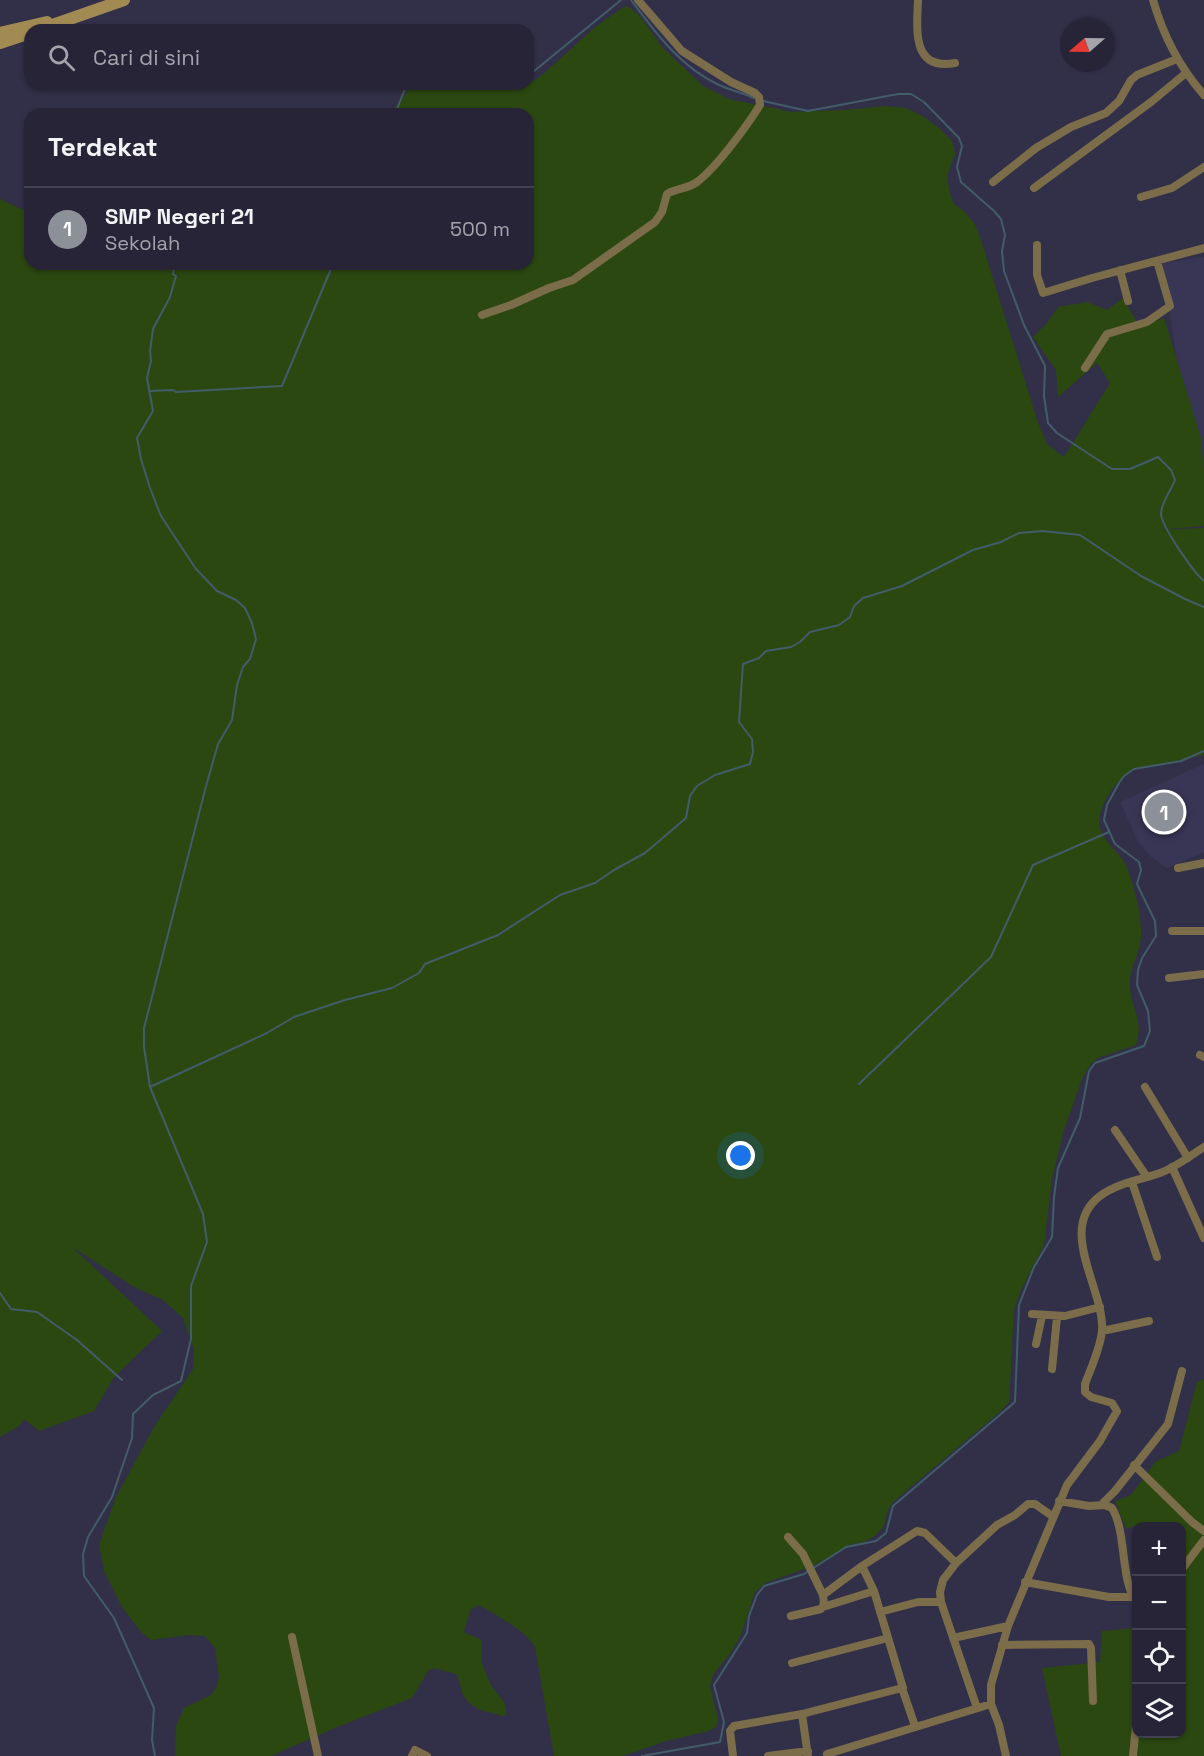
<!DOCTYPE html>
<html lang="id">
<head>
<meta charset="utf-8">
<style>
  body { margin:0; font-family:"Space Grotesk",sans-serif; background:#2e2c3e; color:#f1f3f6 }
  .controls { position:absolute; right:18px; bottom:18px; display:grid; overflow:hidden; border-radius:12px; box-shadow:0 2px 4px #0004 }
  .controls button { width:54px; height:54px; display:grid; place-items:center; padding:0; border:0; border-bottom:2px solid #424151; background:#262436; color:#f1f3f6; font:30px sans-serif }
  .compass { position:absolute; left:1060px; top:18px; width:54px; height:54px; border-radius:50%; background:#262436; box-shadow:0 2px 4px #0004; rotate:250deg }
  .you { position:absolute; left:741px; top:1156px; width:21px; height:21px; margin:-15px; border:4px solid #fff; border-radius:50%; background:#1a73e8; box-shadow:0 0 0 9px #1a73e833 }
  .badge { display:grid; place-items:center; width:39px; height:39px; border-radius:50%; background:#8c9099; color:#fff; font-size:20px; font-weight:700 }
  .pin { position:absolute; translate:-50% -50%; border:3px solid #fff; box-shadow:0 2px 6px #0006 }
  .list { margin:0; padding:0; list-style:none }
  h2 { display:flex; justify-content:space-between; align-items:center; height:78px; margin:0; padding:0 24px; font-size:26px }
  h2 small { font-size:20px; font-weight:400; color:#a4a4ad }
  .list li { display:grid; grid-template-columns:39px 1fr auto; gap:18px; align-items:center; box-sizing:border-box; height:84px; padding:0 24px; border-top:2px solid #424151 }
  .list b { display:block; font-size:22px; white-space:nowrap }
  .list p { margin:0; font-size:20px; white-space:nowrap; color:#a4a4ad }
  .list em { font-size:20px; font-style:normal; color:#a4a4ad }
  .icon { flex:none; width:33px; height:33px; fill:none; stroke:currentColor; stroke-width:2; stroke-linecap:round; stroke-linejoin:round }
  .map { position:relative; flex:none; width:1204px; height:1756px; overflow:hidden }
  .search { position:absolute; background:#262436; box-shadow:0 2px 4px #0004; left:24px; top:24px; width:510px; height:66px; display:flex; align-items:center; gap:15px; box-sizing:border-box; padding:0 21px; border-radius:18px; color:#a4a4ad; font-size:22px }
  .panel { position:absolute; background:#262436; box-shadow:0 2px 4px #0004; left:24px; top:108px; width:510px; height:162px; border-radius:18px }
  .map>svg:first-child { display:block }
  .built { fill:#393655 }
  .green { fill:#2b4810 }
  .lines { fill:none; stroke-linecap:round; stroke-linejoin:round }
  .stream { stroke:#425c69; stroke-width:2 }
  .street { stroke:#7b6c4a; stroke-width:8 }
  .secondary { stroke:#a28b53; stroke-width:12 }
</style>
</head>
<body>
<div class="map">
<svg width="1204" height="1756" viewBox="0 0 1204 1756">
  <rect width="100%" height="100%" fill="#323048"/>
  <path class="built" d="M1204 257V517L1199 518 1163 263Z
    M1204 764V852L1167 868 1151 857 1138 841 1120 802Z"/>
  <path class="green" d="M625 6 632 9 640 16 662 47 703 86 729 99 792 112 845 110 885 106 905 108 921 115 939 128 952 141 955 153 947 177 950 194 954 204 964 211 974 223 980 237 1038 423 1047 444 1064 457 1110 383 1097 363 1058 397 1056 370 1033 337 1047 323 1058 307 1087 302 1107 310 1123 298 1139 326 1164 318 1201 438 1204 473V526L1157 530 1204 528V755L1132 770C1116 781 1096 806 1100 828 1104 844 1123 854 1128 870 1135 890 1142 916 1141 937 1140 953 1130 967 1130 982 1129 1006 1145 1020 1136 1045L1098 1058 1090 1065 1082 1079 1063 1133 1052 1179 1044 1245 1020 1292 1014 1310 1009 1402 1001 1411 893 1502 887 1512 884 1526 875 1536 864 1542 851 1544 813 1566 765 1583 755 1592 741 1635 731 1652 713 1675 710 1686 718 1719 716 1727 709 1731 666 1741 623 1756H554L535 1647C523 1628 498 1617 479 1605L471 1609 464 1630 465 1633 480 1639 482 1642C482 1651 480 1657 483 1666 485 1672 488 1679 491 1685 497 1695 508 1701 506 1715L503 1716C486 1711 469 1710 462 1692 460 1686 460 1680 456 1674L434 1668 428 1671 412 1698 337 1727 271 1756H175L176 1726 184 1708 211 1695 217 1686 219 1677 215 1648 205 1636 188 1635 151 1640 142 1633 122 1607 104 1571 99 1545 115 1499 154 1427 193 1369 194 1350 183 1318 163 1300 134 1287 71 1246 162 1331 114 1377 94 1411 39 1431 24 1419 19 1426 0 1437V199L21 209H30V264H528V114H389L405 95 410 84H495L513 88 526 85 541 76 595 27Z
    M1204 1379V1756H1061L1042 1668 1100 1662 1102 1631 1136 1628V1734H1182V1526H1146L1144 1522 1126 1529 1115 1501 1131 1495 1155 1462 1179 1451 1197 1382Z"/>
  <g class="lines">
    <path class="stream" d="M631 0C656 33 680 67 719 85 730 90 743 93 754 98
      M528 76 621 0
      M763 101 808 111 898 94H911L924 102 959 138 962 146 957 167 961 182 994 211 1001 219 1005 235 1002 251 1004 271 1024 325 1045 366 1044 396 1048 423 1057 433 1112 469H1130L1158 457 1171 470 1175 480C1171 491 1161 502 1161 514 1162 527 1194 573 1204 581
      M395 114 407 84
      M150 391 173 390 176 392 282 386 333 264
      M859 1084 991 957 1033 865 1109 832
      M150 1087 144 1047V1028L205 790 218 744 232 720 237 685 243 667 250 659 256 639 252 623 245 608 236 600 217 591 196 569 161 516 150 488 141 459 137 438 153 411 147 378 151 361 150 351 153 329 170 297 176 276 173 274 175 264
      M0 1293 11 1309 37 1312 77 1340 122 1380
      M155 1756 152 1740 154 1708 114 1618 84 1576 83 1554 88 1537 112 1497 132 1438 133 1414 153 1395 181 1381 191 1339V1286L207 1242 203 1214 150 1087 267 1033 294 1017 345 1000 392 988 419 973 425 964 498 935 560 895 595 883 614 870 645 853 686 818 690 796 697 786 715 775 750 764 753 752 752 739 739 722 743 664 759 658 766 651 791 647 800 642 810 632 839 625 850 617 854 606 863 598 902 586 973 550 1001 542 1019 533 1043 531 1080 535 1141 576 1185 599 1204 607
      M642 1756 720 1742 724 1722 714 1685 747 1633 749 1616 757 1595 764 1586 804 1574 846 1547 876 1541 886 1533 893 1506 1015 1402 1019 1305 1034 1267 1052 1237 1054 1197 1058 1168 1080 1118 1089 1071 1095 1063 1144 1046 1150 1031 1148 1011 1137 985 1138 970 1142 958 1156 936 1155 921 1137 884 1141 870 1139 862 1115 844 1104 820 1107 805 1119 783 1124 776 1134 769 1181 761 1204 751"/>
    <path class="street" d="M918 0C917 28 911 71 955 63
      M1153 0C1163 35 1180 68 1204 95
      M993 182 1036 148 1071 127 1106 113 1119 101 1131 80 1137 75 1177 59
      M1034 188 1151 102 1186 73
      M1141 197 1172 188 1204 167
      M1037 245V275L1043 293 1092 278 1204 248
      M1120 270 1128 301
      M482 315 511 305 549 288 573 280 655 222 662 212 667 194C676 188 688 189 697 182 716 168 747 126 760 105L759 97 755 93 731 82 682 51 638 0
      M1085 368 1107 334 1147 322 1170 306 1157 261
      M1178 868 1204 863
      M1172 931H1204
      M1169 978 1204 974
      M1200 1055 1204 1057
      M1145 1087 1188 1158
      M1115 1130 1147 1177
      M1172 1167 1204 1238
      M1132 1182 1157 1257
      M1032 1314 1065 1316 1100 1307
      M1102 1331 1149 1321
      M1036 1344 1042 1316
      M1052 1369 1057 1317
      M1134 1465 1192 1522 1204 1531
      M1059 1501 1089 1506 1105 1505 1112 1508C1127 1533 1120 1579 1136 1601
      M1101 1505 1115 1491 1168 1424 1182 1371
      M788 1537 803 1554 823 1595 824 1604 821 1609 791 1616
      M862 1566 874 1591 903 1688
      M1182 1569 1204 1540
      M1025 1582 1109 1597H1134
      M823 1595 862 1566 917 1531 925 1533 956 1563
      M823 1607 874 1591
      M880 1612 918 1602H941
      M292 1637 318 1756
      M953 1638 1008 1626
      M1002 1645 1089 1644 1091 1648 1093 1701
      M792 1663 888 1638
      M977 1708 941 1602 940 1592 943 1580 956 1563 997 1525 1015 1515 1028 1504H1035L1052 1516
      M802 1714 808 1756
      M827 1754 991 1704
      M412 1756 415 1750 427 1756
      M733 1756 730 1731 734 1726 802 1714 902 1688 915 1726
      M768 1756 808 1751
      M1006 1756 999 1725 991 1704V1685L1008 1626 1067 1485 1100 1441 1117 1411 1112 1403 1091 1397 1085 1392V1384C1091 1368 1100 1349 1102 1331 1105 1290 1056 1229 1100 1196 1118 1183 1140 1180 1160 1173 1176 1167 1190 1156 1204 1147
      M1133 1756 1136 1725V1683"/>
    <path class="secondary" d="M38 30 124 0
      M0 33 47 22
      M0 43 30 33"/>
  </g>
</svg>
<div class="controls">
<button>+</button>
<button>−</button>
<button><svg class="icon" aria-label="locate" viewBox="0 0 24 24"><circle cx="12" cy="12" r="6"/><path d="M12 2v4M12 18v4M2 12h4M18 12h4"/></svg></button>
<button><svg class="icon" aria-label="layers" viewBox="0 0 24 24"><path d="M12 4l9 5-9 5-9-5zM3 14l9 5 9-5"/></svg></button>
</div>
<svg class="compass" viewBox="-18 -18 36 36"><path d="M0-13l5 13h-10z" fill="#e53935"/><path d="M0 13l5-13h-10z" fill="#a4a4ad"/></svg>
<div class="you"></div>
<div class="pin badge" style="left:1164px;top:812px">1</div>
<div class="search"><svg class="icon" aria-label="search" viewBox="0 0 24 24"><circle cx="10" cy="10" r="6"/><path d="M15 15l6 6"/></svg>Cari di sini</div>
<section class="panel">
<h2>Terdekat<small></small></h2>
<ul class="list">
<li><span class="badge">1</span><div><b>SMP Negeri 21</b><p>Sekolah</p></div><em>500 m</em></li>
</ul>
</section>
</div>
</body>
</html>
